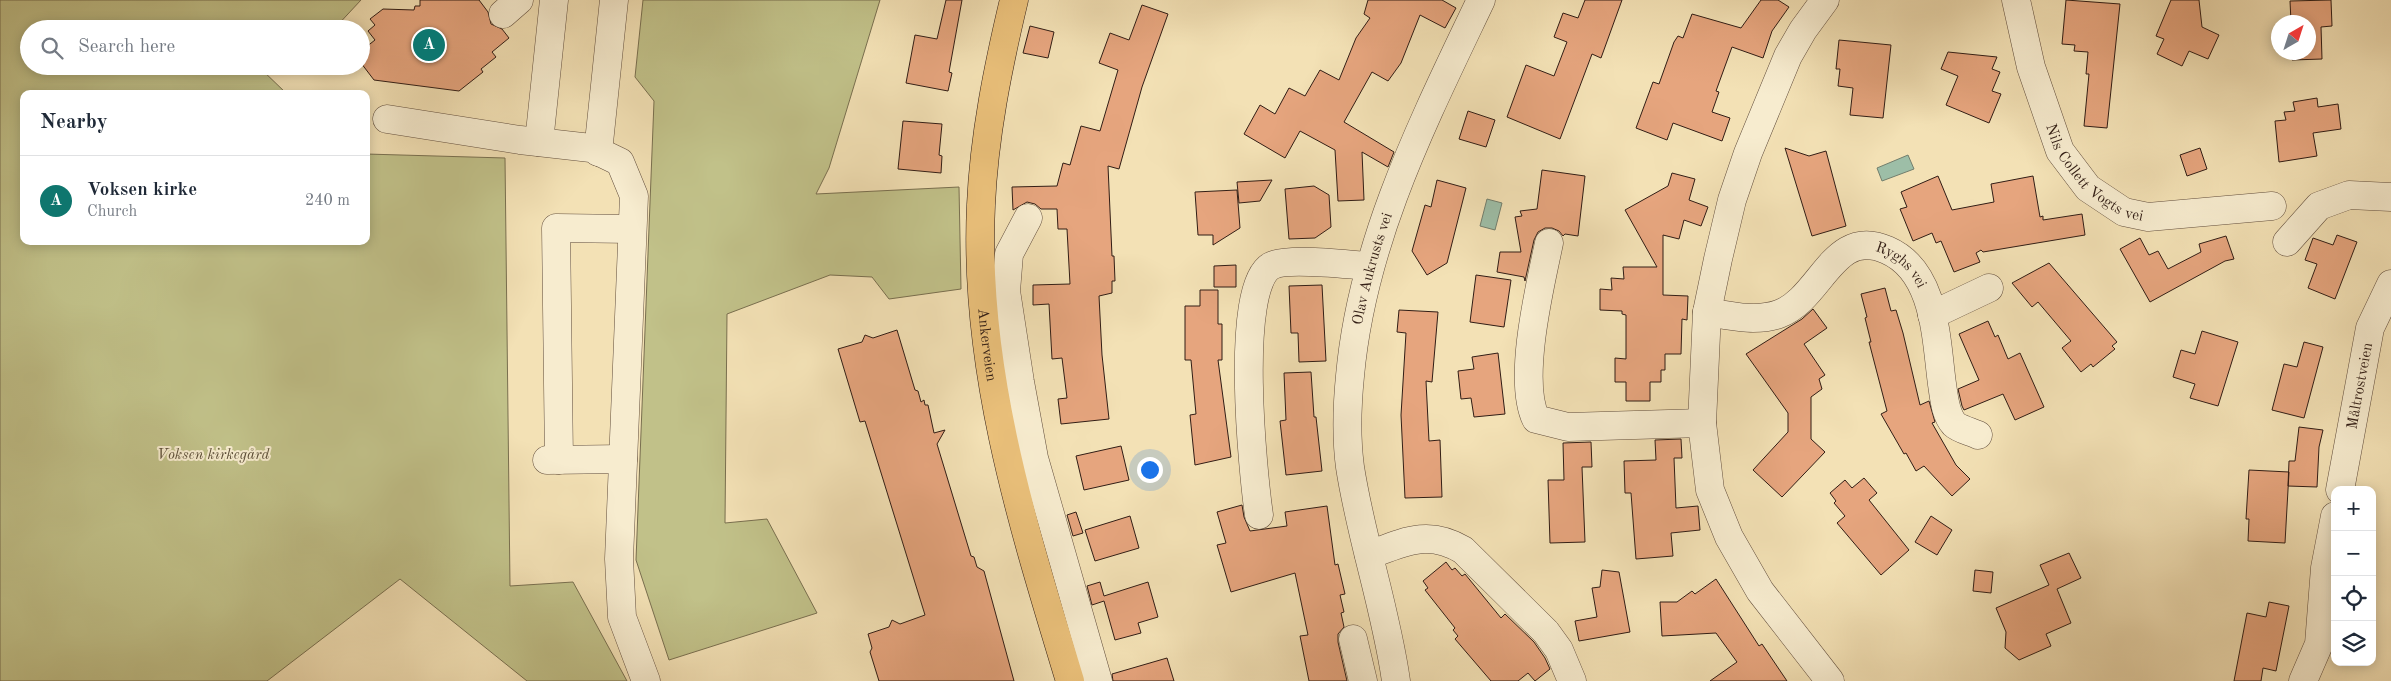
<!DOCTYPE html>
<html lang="en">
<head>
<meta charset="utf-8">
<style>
  body { margin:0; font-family:"Old Standard TT",serif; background:#f6f6f7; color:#1f2937 }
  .controls { position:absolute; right:15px; bottom:15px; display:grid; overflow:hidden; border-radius:10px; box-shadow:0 2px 12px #0003 }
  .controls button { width:45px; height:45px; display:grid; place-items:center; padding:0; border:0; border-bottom:1px solid #e0e1e3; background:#fff; color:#1f2937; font:25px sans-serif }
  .compass { position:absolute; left:2271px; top:15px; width:45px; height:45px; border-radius:50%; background:#fff; box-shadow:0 2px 12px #0003; rotate:39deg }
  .you { position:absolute; left:1149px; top:469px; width:18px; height:18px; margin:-12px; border:4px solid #fff; border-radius:50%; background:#1a73e8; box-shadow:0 0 0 8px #1a73e833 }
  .badge { display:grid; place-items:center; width:32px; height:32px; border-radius:50%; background:#0f766e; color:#fff; font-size:16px; font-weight:700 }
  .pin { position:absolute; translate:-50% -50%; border:2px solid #fff; box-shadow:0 1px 5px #0006 }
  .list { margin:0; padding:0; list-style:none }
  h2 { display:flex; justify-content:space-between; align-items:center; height:65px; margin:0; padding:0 20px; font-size:21px }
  h2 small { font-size:16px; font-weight:400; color:#747a83 }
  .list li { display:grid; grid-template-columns:32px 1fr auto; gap:15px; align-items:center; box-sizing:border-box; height:90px; padding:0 20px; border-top:1px solid #e0e1e3 }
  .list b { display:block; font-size:19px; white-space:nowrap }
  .list p { margin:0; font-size:16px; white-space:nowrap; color:#747a83 }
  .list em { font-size:16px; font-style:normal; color:#747a83 }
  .icon { flex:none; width:28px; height:28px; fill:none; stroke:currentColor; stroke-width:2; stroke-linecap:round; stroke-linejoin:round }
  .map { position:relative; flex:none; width:2391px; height:681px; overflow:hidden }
  .search { position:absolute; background:#fff; box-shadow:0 2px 12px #0003; left:20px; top:20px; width:350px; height:55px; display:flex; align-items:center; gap:12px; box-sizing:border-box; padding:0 18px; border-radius:28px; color:#747a83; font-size:19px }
  .panel { position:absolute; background:#fff; box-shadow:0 2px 12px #0003; left:20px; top:90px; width:350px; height:155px; border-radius:10px }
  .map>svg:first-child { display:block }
  .green { fill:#c1c189; stroke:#796f4f }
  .water { fill:#9dbea7; stroke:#727e6d }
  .building { fill:#e6a57e; stroke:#311d15 }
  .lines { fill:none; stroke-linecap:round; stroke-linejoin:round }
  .minor-casing { stroke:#624e3d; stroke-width:29 }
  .major-casing { stroke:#311d15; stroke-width:29 }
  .minor { stroke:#f7eccf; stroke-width:28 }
  .major { stroke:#eac07a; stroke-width:28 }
  .labels { text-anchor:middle; stroke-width:4; stroke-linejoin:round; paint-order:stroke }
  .street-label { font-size:15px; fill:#311d15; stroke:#f7eccf }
  .park-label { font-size:15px; font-style:italic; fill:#5c4e38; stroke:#f7eccf }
</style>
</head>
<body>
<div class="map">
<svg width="2391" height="681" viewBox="0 0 2391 681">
  <rect width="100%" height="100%" fill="#f3e1b5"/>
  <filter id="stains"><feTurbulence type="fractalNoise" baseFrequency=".004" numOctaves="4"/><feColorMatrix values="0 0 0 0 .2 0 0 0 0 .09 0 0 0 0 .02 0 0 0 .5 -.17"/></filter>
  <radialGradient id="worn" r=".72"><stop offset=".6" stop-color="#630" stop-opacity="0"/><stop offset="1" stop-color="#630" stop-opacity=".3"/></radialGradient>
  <path class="green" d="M0 0H361L334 29H29V66H300L294 73 259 67 287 94H24V241H366V154L505 158 510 586 573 582 627 681H527L400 579 267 681H0Z
    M643 0H880L829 168 816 194 959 187 961 289 889 299 872 277 830 275 727 314 725 523 767 519 817 613 669 660 636 560 654 101 635 77Z"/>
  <path class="water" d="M1908 155 1914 169 1882 181 1877 168Z
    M1487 199 1502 203 1495 230 1480 226Z"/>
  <path class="building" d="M420 0H479L488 12 491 24 502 29 509 38 492 52 496 57 481 69 483 72 459 91 374 80 361 63V51L375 40 368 31 375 25 370 19 383 9 414 10 415 6H420Z
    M946 0H962L949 72 952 73 948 91 906 83 915 35 937 39Z
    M1368 0H1442L1456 8 1445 28 1420 15 1401 63 1388 81 1372 72 1344 122 1394 152 1388 167 1362 152 1364 200 1338 201 1335 150 1300 131 1285 158 1244 134 1260 105 1275 114 1289 88 1305 96 1320 70 1339 80 1356 38 1370 18 1364 14Z
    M1585 0H1622L1601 58 1592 54 1560 139 1507 117 1526 65 1554 76 1567 42 1554 37 1563 13 1578 18Z
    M1761 0H1778L1789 7 1772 31 1763 58 1732 47 1716 91 1719 92 1712 112 1730 118 1722 141 1673 123 1667 140 1636 128 1653 82 1659 84 1674 42 1678 36 1683 38 1692 14 1741 28Z
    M2066 0 2120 4 2107 128 2084 126 2089 74H2086L2088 52 2074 51 2075 45 2062 44Z
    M2171 0H2199L2202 27 2219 35 2208 59 2189 51 2182 66 2157 54 2164 39 2156 36Z
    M2331 0 2332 26 2321 27 2322 59 2292 60V52H2308V22H2291L2290 1Z
    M1142 5 1168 14 1142 87 1119 169 1108 166 1112 256H1114L1115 281H1112V293L1099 296 1102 355 1109 419 1061 424 1058 399 1067 398 1062 358 1052 359 1049 304 1033 305V285L1070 284 1067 229H1058L1057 209H1041L1035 204 1027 202 1013 210 1012 187 1057 186 1063 163 1070 165 1081 126 1100 131 1118 70 1099 63 1110 33 1129 40Z
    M1030 26 1054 32 1048 58 1023 53Z
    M1839 40 1891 45 1883 118 1850 115 1853 88 1838 86 1840 69H1836Z
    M1948 52 1997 57 1992 69 2000 72 1992 91 2001 94 1989 123 1946 105 1958 76 1941 69Z
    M2317 98 2318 107 2338 104 2341 129 2313 133 2317 156 2279 162 2275 121 2286 120 2284 112 2295 111 2293 102Z
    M1468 111 1495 120 1486 147 1459 139Z
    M903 121 942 124 939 155 942 156 941 173 898 169Z
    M1785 148 1809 156 1826 151 1846 226 1812 236Z
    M2200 148 2207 169 2187 176 2180 155Z
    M1542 170 1585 176 1578 236 1565 234 1563 236 1559 231 1552 228H1545L1538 232 1534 240 1525 281 1524 277 1497 272 1500 252H1521L1515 217 1522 216 1520 211 1537 209Z
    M1672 173 1695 179 1689 200 1708 207 1701 226 1684 220 1679 239 1663 235V295L1688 296 1687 320 1682 319 1681 354H1665V370H1661V382H1650V401H1626V382H1615V358L1626 359V315L1622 314V311L1600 310V289L1612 290 1611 278 1624 279 1623 267H1657L1625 210 1668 186Z
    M1938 176 1952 210 1994 202 1991 184 2033 176 2040 217 2043 216V220L2082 214 2085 235 1983 252 1981 250 1976 253 1980 262 1954 272 1941 241 1936 243 1932 233 1913 241 1900 209 1907 207 1901 192Z
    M1272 180 1260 201 1239 203 1237 182Z
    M1437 180 1466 188 1447 263 1427 275 1412 251 1425 205 1431 207Z
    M1314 186 1329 195 1331 227 1315 238 1289 239 1285 189Z
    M1237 190 1240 228 1213 245V235H1198L1195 192Z
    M2337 235 2357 242 2335 299 2308 288 2317 264 2305 260 2313 238 2333 245Z
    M2226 236 2234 259 2225 261 2150 302 2120 249 2140 238 2149 255 2158 251 2168 269 2201 252 2199 244Z
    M2049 263 2117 342 2112 346 2115 349 2093 367 2091 364 2081 372 2062 348 2071 341 2038 302 2032 307 2012 283Z
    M1236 265V287H1214V266Z
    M1476 275 1511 280 1504 327 1470 322Z
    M1322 285 1326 361 1299 362 1298 333H1291L1289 286Z
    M1885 288 1891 311 1896 310 1903 333 1920 405 1929 401 1935 422 1932 423 1956 465 1970 479 1952 496 1924 466 1916 471 1906 453 1904 454 1881 414 1887 411 1869 342H1871L1865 318 1867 317 1861 294Z
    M1200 290H1218V324H1222V360H1218L1231 457 1195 465 1190 415 1196 414 1191 360H1185V306H1200Z
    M1813 309 1827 328 1804 344 1825 375 1819 379 1822 389 1811 397V439L1825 452 1782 497 1753 470 1788 432V413L1746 354 1802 319Z
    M1399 310 1438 312 1432 382 1426 381 1429 441 1440 440 1442 497 1405 498 1401 415 1406 333 1397 332Z
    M1988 321 1995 337 1998 335 2008 359 2020 353 2044 407 2015 420 2003 394 1964 410 1962 406 1958 389 1979 380 1959 334Z
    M897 330 915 390 918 391 921 402 924 400 925 405H928L934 433 945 430 937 444 971 556 974 557 977 567 984 571 1014 681H879L870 652 872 648 868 634 889 627 892 620 900 624 925 615 865 421 860 422 838 349 862 342 865 335 873 338Z
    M2202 331 2238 342 2218 406 2190 398 2195 384 2173 377 2181 350 2195 354Z
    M2304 342 2323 347 2304 418 2272 410 2284 364 2297 367Z
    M1498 353 1505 414 1474 417 1471 398 1461 399 1458 371 1474 369 1472 357Z
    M1311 372 1314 417H1316L1322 471 1286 475 1280 421 1286 420 1284 373Z
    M2299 427 2323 430 2319 447 2317 487 2288 486 2289 461H2295Z
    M1681 439 1682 458H1674L1676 508 1698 506 1700 530 1671 533 1673 556 1636 559 1631 493H1625L1624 461 1656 460 1655 440Z
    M1591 442 1592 467H1582L1585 542 1550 543 1548 480H1564L1563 443Z
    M1121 446 1129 480 1084 490 1076 456Z
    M2249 470 2289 472 2285 543 2248 541 2249 519H2246Z
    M1864 478 1877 493 1869 500 1909 550 1881 575 1837 523 1845 516 1834 503 1836 501 1830 493 1845 480 1852 488Z
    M1242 505 1244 517 1250 531 1287 526 1285 512 1327 506 1335 565 1338 564 1345 594 1340 595 1344 612 1341 613 1344 627 1338 634V642L1347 681H1309L1300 636 1308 635 1295 573 1231 592 1217 545 1226 543 1217 512Z
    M1076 512 1083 533 1073 536 1067 515Z
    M1130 516 1139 548 1095 561 1085 530Z
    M1931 516 1952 530 1937 555 1915 542Z
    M2069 553 2081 578 2057 589 2071 623 2046 634 2051 646 2019 660 2005 648 2006 632 1996 608 2049 585 2040 565Z
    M1446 562 1452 570 1455 568 1462 576 1465 574 1501 618 1505 614 1534 642 1545 658 1550 669 1535 681 1528 673 1518 681H1491L1455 639 1458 636 1453 630 1455 628 1425 590 1428 588 1423 581Z
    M1602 570 1619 572 1630 632 1579 641 1575 621 1597 617 1592 588 1600 587Z
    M1975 570 1993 572 1991 593 1973 591Z
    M1716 579 1759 646 1762 644 1787 681H1710L1737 662 1716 633 1662 636 1660 602H1677L1692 591 1695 594Z
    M1100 582 1104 596 1148 582 1158 617 1138 623 1141 633 1115 640 1104 601 1092 605 1087 586Z
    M2269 602 2289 606 2276 671 2263 668 2261 681H2234L2247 613 2266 617Z
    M1167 658 1174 681H1113L1112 674Z"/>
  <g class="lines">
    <defs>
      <g id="minor">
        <path d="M1825 0 1803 30 1788 56 1748 153 1732 200 1718 259 1707 312 1702 423 1710 490 1729 537 1760 591 1830 681"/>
        <path id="s1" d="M2016 0 2031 67 2060 151 2088 188 2124 212 2148 217 2272 206"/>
        <path d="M503 14 519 0"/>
        <path d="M387 119 520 140 591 148 620 162 634 196 619 559 622 617 646 681"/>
        <path d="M539 142 554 0"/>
        <path d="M598 152 614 0"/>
        <path d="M1028 218 1009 254 1006 291 1020 382 1034 458 1098 681"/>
        <path d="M2287 242 2319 206 2349 195 2391 197"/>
        <path d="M1549 243C1540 286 1517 380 1536 419L1568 427 1702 423"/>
        <path id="s2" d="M1707 312C1731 316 1756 322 1779 314 1822 298 1833 226 1887 250 1936 271 1936 340 1942 384 1944 397 1945 414 1954 424 1959 429 1972 432 1978 435"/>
        <path d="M1932 315 1989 288"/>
        <path d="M547 460 623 459"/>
        <path d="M559 460 556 228 632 229"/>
        <path id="s3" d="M2340 490 2370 328 2391 284"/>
        <path d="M1259 515C1253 474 1234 287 1271 266 1287 257 1349 265 1370 266"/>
        <path d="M1369 555C1404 542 1428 529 1463 550L1546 632 1559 650 1572 681"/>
        <path d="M1353 639 1363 681"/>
        <path id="s4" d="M1396 681C1386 609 1361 539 1350 467 1346 437 1347 406 1350 376 1362 241 1424 120 1481 0"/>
        <path d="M2303 681 2319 644 2325 568 2335 516"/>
      </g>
      <g id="major">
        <path id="s5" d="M1014 0C998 67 984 136 981 205 973 369 1023 526 1070 681"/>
      </g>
    </defs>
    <use href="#minor" class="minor-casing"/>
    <use href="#major" class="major-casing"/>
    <use href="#minor" class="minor"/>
    <use href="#major" class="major"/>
  </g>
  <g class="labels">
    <g class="street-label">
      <text dy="5" stroke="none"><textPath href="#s1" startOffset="198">Nils Collett Vogts vei</textPath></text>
      <text dy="5" stroke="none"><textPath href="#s4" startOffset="420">Olav Aukrusts vei</textPath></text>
      <text dy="5" stroke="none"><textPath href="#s2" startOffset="229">Ryghs vei</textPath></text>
      <text dy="5" stroke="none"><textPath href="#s5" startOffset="348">Ankerveien</textPath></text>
      <text dy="5" stroke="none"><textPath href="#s3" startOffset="106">Måltrostveien</textPath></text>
    </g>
    <g class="park-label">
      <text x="213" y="459">Voksen kirkegård</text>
    </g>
  </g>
  <rect width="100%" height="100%" filter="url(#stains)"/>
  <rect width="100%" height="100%" fill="url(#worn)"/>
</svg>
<div class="controls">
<button>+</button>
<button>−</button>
<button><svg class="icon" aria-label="locate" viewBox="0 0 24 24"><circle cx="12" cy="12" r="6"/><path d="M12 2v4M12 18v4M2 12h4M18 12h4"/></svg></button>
<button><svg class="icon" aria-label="layers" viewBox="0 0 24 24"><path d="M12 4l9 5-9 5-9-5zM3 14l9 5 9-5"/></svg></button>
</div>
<svg class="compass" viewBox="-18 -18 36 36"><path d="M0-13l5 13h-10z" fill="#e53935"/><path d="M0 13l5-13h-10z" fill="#747a83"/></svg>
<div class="you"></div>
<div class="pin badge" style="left:429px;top:45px">A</div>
<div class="search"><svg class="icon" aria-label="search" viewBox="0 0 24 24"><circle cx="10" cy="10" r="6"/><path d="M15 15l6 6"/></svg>Search here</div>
<section class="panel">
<h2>Nearby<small></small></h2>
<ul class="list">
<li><span class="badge">A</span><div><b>Voksen kirke</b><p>Church</p></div><em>240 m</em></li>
</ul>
</section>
</div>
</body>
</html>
